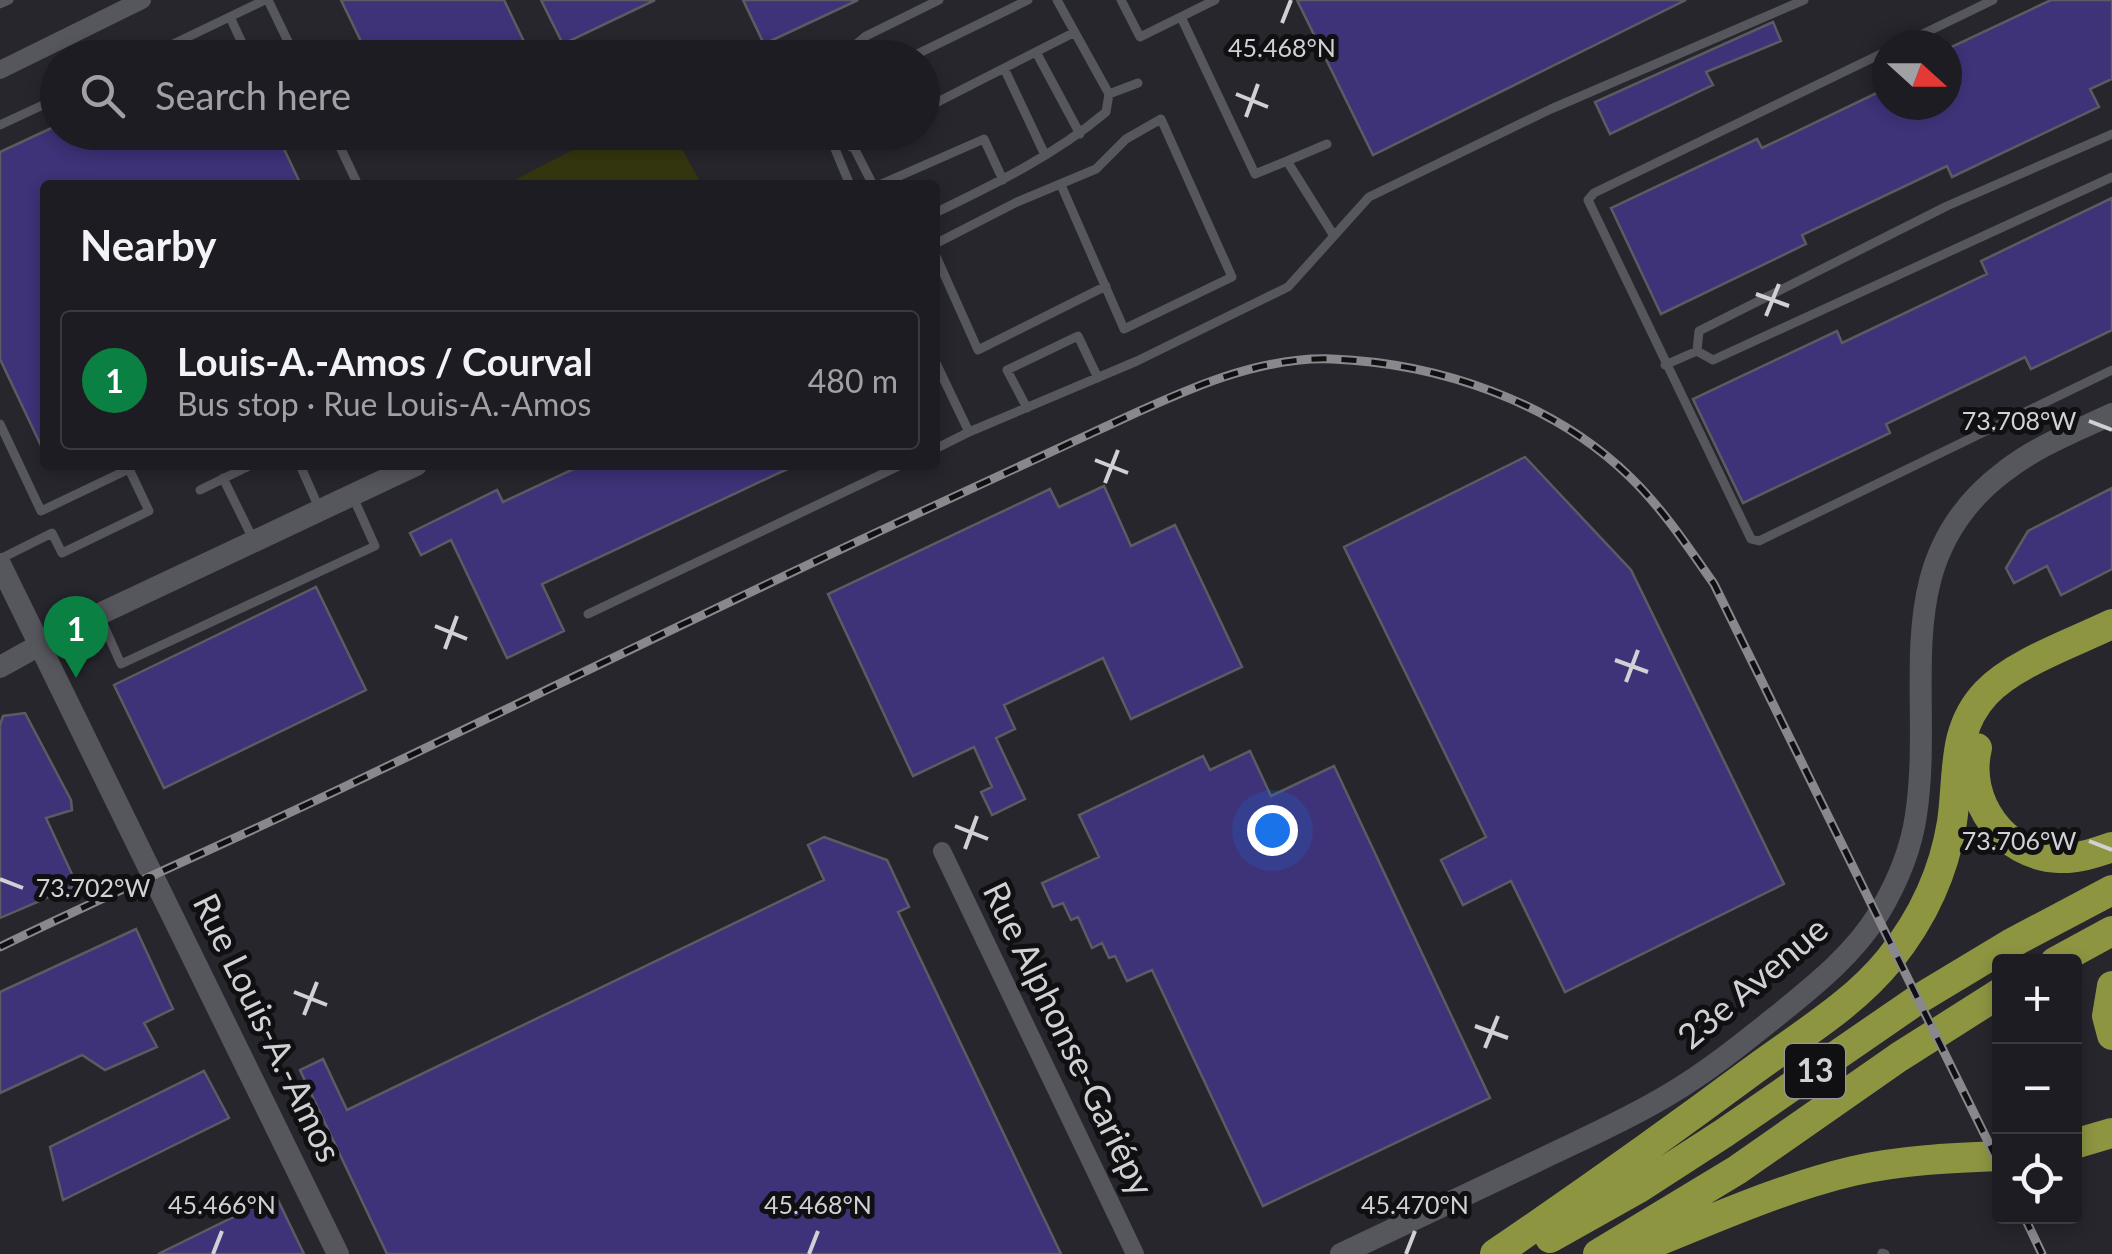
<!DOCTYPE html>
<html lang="en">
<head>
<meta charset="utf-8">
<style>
  body { margin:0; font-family:Lato,sans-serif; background:#2a292f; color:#f1f3f6 }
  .controls { position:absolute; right:30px; bottom:30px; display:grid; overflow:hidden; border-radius:10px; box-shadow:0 5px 15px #0003 }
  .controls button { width:90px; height:90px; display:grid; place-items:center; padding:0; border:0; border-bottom:2px solid #3b3a40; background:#1d1c22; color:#f1f3f6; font:50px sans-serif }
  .compass { position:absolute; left:1872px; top:30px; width:90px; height:90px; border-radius:50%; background:#1d1c22; box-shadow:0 5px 15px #0003; rotate:111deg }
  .you { position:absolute; left:1272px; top:830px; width:35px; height:35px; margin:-25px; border:8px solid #fff; border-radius:50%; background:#1a73e8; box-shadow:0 0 0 15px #1a73e833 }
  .badge { display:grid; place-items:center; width:65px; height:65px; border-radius:50%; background:#0b8043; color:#fff; font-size:32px; font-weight:700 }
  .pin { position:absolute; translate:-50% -82px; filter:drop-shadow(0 2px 5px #0008) }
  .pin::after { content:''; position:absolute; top:52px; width:35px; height:30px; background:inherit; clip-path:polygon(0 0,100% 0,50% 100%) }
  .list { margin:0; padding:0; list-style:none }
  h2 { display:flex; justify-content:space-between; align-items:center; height:130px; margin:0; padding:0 40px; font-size:42px }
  h2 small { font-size:32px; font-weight:400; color:#a0a1a5 }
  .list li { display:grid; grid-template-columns:65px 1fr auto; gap:30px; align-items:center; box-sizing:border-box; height:140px; margin:0 20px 20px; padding:0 20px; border:2px solid #3b3a40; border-radius:10px }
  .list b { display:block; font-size:38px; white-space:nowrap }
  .list p { margin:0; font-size:32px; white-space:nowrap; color:#a0a1a5 }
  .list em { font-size:32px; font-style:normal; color:#a0a1a5 }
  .icon { flex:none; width:55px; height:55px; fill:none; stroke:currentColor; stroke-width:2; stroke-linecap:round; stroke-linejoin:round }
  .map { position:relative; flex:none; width:2112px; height:1254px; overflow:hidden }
  .search { position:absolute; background:#1d1c22; box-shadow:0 5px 15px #0003; left:40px; top:40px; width:900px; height:110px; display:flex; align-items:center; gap:25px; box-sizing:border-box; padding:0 35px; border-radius:55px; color:#a0a1a5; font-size:38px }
  .panel { position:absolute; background:#1d1c22; box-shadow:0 5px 15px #0003; left:40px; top:180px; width:900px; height:290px; border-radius:10px }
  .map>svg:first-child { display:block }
  .green { fill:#34370e }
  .building { fill:#3e3278; stroke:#5b5b62; stroke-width:2.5 }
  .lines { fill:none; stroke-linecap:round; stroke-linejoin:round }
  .service { stroke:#56565d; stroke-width:9 }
  .minor { stroke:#56565d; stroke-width:18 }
  .tertiary { stroke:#56565d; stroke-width:22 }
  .motorway { stroke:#8e9541; stroke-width:30 }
  .rail-casing { stroke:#88888d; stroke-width:9 }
  .rail { stroke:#101013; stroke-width:5; stroke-dasharray:15; stroke-linecap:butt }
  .ticks { fill:none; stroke:#d1d1d5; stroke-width:4 }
  .labels { text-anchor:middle; stroke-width:10; stroke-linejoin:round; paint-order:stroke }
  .shield { fill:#101013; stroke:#97979b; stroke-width:2.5 }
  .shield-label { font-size:32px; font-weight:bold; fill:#d1d1d5 }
  .street-label { font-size:35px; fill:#d1d1d5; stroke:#101013 }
  .ticks-label { font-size:25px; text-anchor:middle; fill:#d1d1d5; stroke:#101013; stroke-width:10; stroke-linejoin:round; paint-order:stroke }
</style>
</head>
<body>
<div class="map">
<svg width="2112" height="1254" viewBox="0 0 2112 1254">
  <rect width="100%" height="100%" fill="#27262d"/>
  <path class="green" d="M607 132 673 133 702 185H505Z"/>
  <path class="building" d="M341 0H504L532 58H369Z
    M541 0H655L563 44Z
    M743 0H858L764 44Z
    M1297 0H1686L1373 155Z
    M2051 0H2112V79L2090 89 2099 107 1952 177 1947 166 1802 235 1806 244 1661 314 1611 208 1757 139 1762 148 1887 88V105H1947V49Z
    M1773 22 1781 41 1706 72 1713 85 1610 134 1595 102Z
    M58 125V132H276L301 185H45V454L0 359V152Z
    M2112 198V330L2031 369 2025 357 1886 424 1890 433 1743 503 1693 399 1837 331 1842 343 1987 274 1981 261Z
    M1525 457 1631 570 1784 884 1565 992 1511 881 1463 905 1441 860 1486 837 1344 547Z
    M582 465H796L542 584 564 631 507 658 451 540 421 555 410 533 497 490 503 502Z
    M1104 486 1131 546 1175 525 1242 667 1131 719 1103 658 1004 705 1015 729 996 738 1025 799 992 815 981 792 992 787 974 747 913 776 828 594 1050 489 1059 507Z
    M2112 488V569L2061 595 2047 566 2014 583 2006 568 2028 531Z
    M316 587 366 690 164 788 114 685Z
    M25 713 71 800 72 810 46 818 77 885 0 918V725L3 716Z
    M1250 751 1271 796 1334 766 1490 1098 1263 1206 1152 970 1127 981 1115 956 1109 958 1102 943 1092 948 1078 917 1071 920 1063 903 1053 907 1042 883 1099 857 1079 815 1203 756 1210 770Z
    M824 837 887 860 909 907 898 912 1061 1254H387L300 1070 323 1059 347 1110 824 880 808 845Z
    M136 929 173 1009 144 1023 157 1047 105 1070 82 1055 0 1093V992Z
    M204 1071 229 1118 63 1200 50 1147Z
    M276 1196 304 1254H158Z"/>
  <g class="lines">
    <path class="service" d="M268 0 296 58
      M1121 0 1140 37 1215 0
      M0 4 9 0
      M230 17 249 58
      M1181 17 1255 174 1287 161 1334 236
      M1900 45 1993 0
      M1887 51 1594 193 1588 200 1751 539 1759 541 2112 370
      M1036 52 1080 134
      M144 58 265 0
      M840 58 866 36 939 0
      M909 58 1028 0
      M1004 68 1045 155
      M1109 94 1138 83
      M922 110 1073 33
      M0 125 58 98
      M333 132 358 185
      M828 132 850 185
      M846 132 873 185
      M851 147 879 132
      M1287 161 1327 144
      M879 185 984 139 1003 180
      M935 213C995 184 1055 155 1106 112L1109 94 1057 0
      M935 244 1017 202 1096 169 1126 139 1161 119 1232 277 1124 329 1061 185
      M935 254 978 350 1106 286
      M1697 351 1699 331 1947 206 2112 134
      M935 361 969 432 1137 361 1288 287 1369 197 1551 109 1804 0
      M1665 365 1697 351 1713 360 2112 177
      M1027 408 1007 370 1078 336 1098 378
      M0 424 41 511 129 469 149 511 62 553 52 533 0 559
      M935 449 969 432
      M300 465 319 508
      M223 478 253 539
      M200 490 251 465
      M588 614 901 465
      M100 617 121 664 375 546 353 497
      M1882 1253 1885 1254"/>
    <path class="minor" d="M0 70 142 0
      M942 851 1135 1254"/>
    <path class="tertiary" d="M0 564 338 1254
      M0 667 72 627 416 465
      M1341 1254C1405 1224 1469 1193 1533 1163 1578 1141 1625 1121 1668 1095 1707 1072 1743 1043 1778 1015 1815 985 1854 954 1879 913 1897 883 1911 850 1916 815 1935 690 1884 561 2005 471 2037 446 2076 431 2112 414"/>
    <path class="motorway" d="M1977 748C1964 801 2004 856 2059 858 2077 859 2095 853 2112 847
      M2055 962 2112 931
      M2112 986 2107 1016 2112 1035
      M2074 1144 2112 1133
      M1550 1238 1639 1188 1724 1133 1917 1000 2010 944 2112 890
      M1633 1251C1705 1223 1777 1189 1853 1171 1901 1160 1950 1158 2000 1156
      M1495 1254C1583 1194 1670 1132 1755 1069 1801 1035 1854 1004 1890 959 1922 919 1944 872 1952 822 1959 775 1951 730 1986 693 2014 663 2075 642 2112 624
      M1598 1254 1737 1170 1899 1057 2000 993"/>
    <defs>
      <path id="rail" d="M0 947C113 892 229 842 342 788 540 694 736 597 936 505 988 481 1041 457 1094 432 1167 399 1249 356 1332 359 1439 363 1553 402 1630 477 1663 509 1688 547 1714 584L2000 1166
        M2024 1216 2042 1254"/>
    </defs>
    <use href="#rail" class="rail-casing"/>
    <use href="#rail" class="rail"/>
  </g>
  <path class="ticks" d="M1282 23 1291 0M1236 94 1268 107M1246 117 1258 84M1756 294 1789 306M1766 316 1779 284M2089 421 2112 430M1095 460 1128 473M1105 483 1118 450M435 626 467 639M445 649 457 616M1615 660 1648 672M1626 682 1638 650M955 826 988 839M2089 841 2112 850M965 849 977 816M0 879 23 888M294 992 327 1005M304 1015 317 982M1475 1026 1508 1038M1485 1048 1498 1016M213 1254 222 1231M809 1254 818 1231M1406 1254 1415 1231"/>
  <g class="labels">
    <rect class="shield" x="1785" y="1044" width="60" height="54" rx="8"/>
    <g class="shield-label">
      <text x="1815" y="1082">13</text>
    </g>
    <g class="street-label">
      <text transform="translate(1753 983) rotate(-40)" y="12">23e Avenue</text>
      <text transform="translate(267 1028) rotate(64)" y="12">Rue Louis-A.-Amos</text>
      <text transform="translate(1068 1039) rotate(64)" y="12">Rue Alphonse-Gariépy</text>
    </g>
  </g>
  <g class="ticks-label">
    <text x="1282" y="57">45.468°N</text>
    <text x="2019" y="430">73.708°W</text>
    <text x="2019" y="850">73.706°W</text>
    <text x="93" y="897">73.702°W</text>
    <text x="222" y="1214">45.466°N</text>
    <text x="818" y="1214">45.468°N</text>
    <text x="1415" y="1214">45.470°N</text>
  </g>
</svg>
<div class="controls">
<button>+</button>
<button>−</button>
<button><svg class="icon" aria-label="locate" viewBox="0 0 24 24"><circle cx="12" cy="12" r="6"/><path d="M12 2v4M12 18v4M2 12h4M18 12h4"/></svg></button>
</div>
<svg class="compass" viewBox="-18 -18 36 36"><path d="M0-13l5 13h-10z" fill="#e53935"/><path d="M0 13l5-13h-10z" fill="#a0a1a5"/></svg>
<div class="you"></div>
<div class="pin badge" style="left:76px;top:678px">1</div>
<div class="search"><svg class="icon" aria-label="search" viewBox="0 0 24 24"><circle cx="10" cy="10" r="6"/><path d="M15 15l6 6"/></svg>Search here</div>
<section class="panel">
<h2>Nearby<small></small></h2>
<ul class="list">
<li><span class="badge">1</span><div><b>Louis-A.-Amos / Courval</b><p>Bus stop · Rue Louis-A.-Amos</p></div><em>480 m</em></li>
</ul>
</section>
</div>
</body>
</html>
